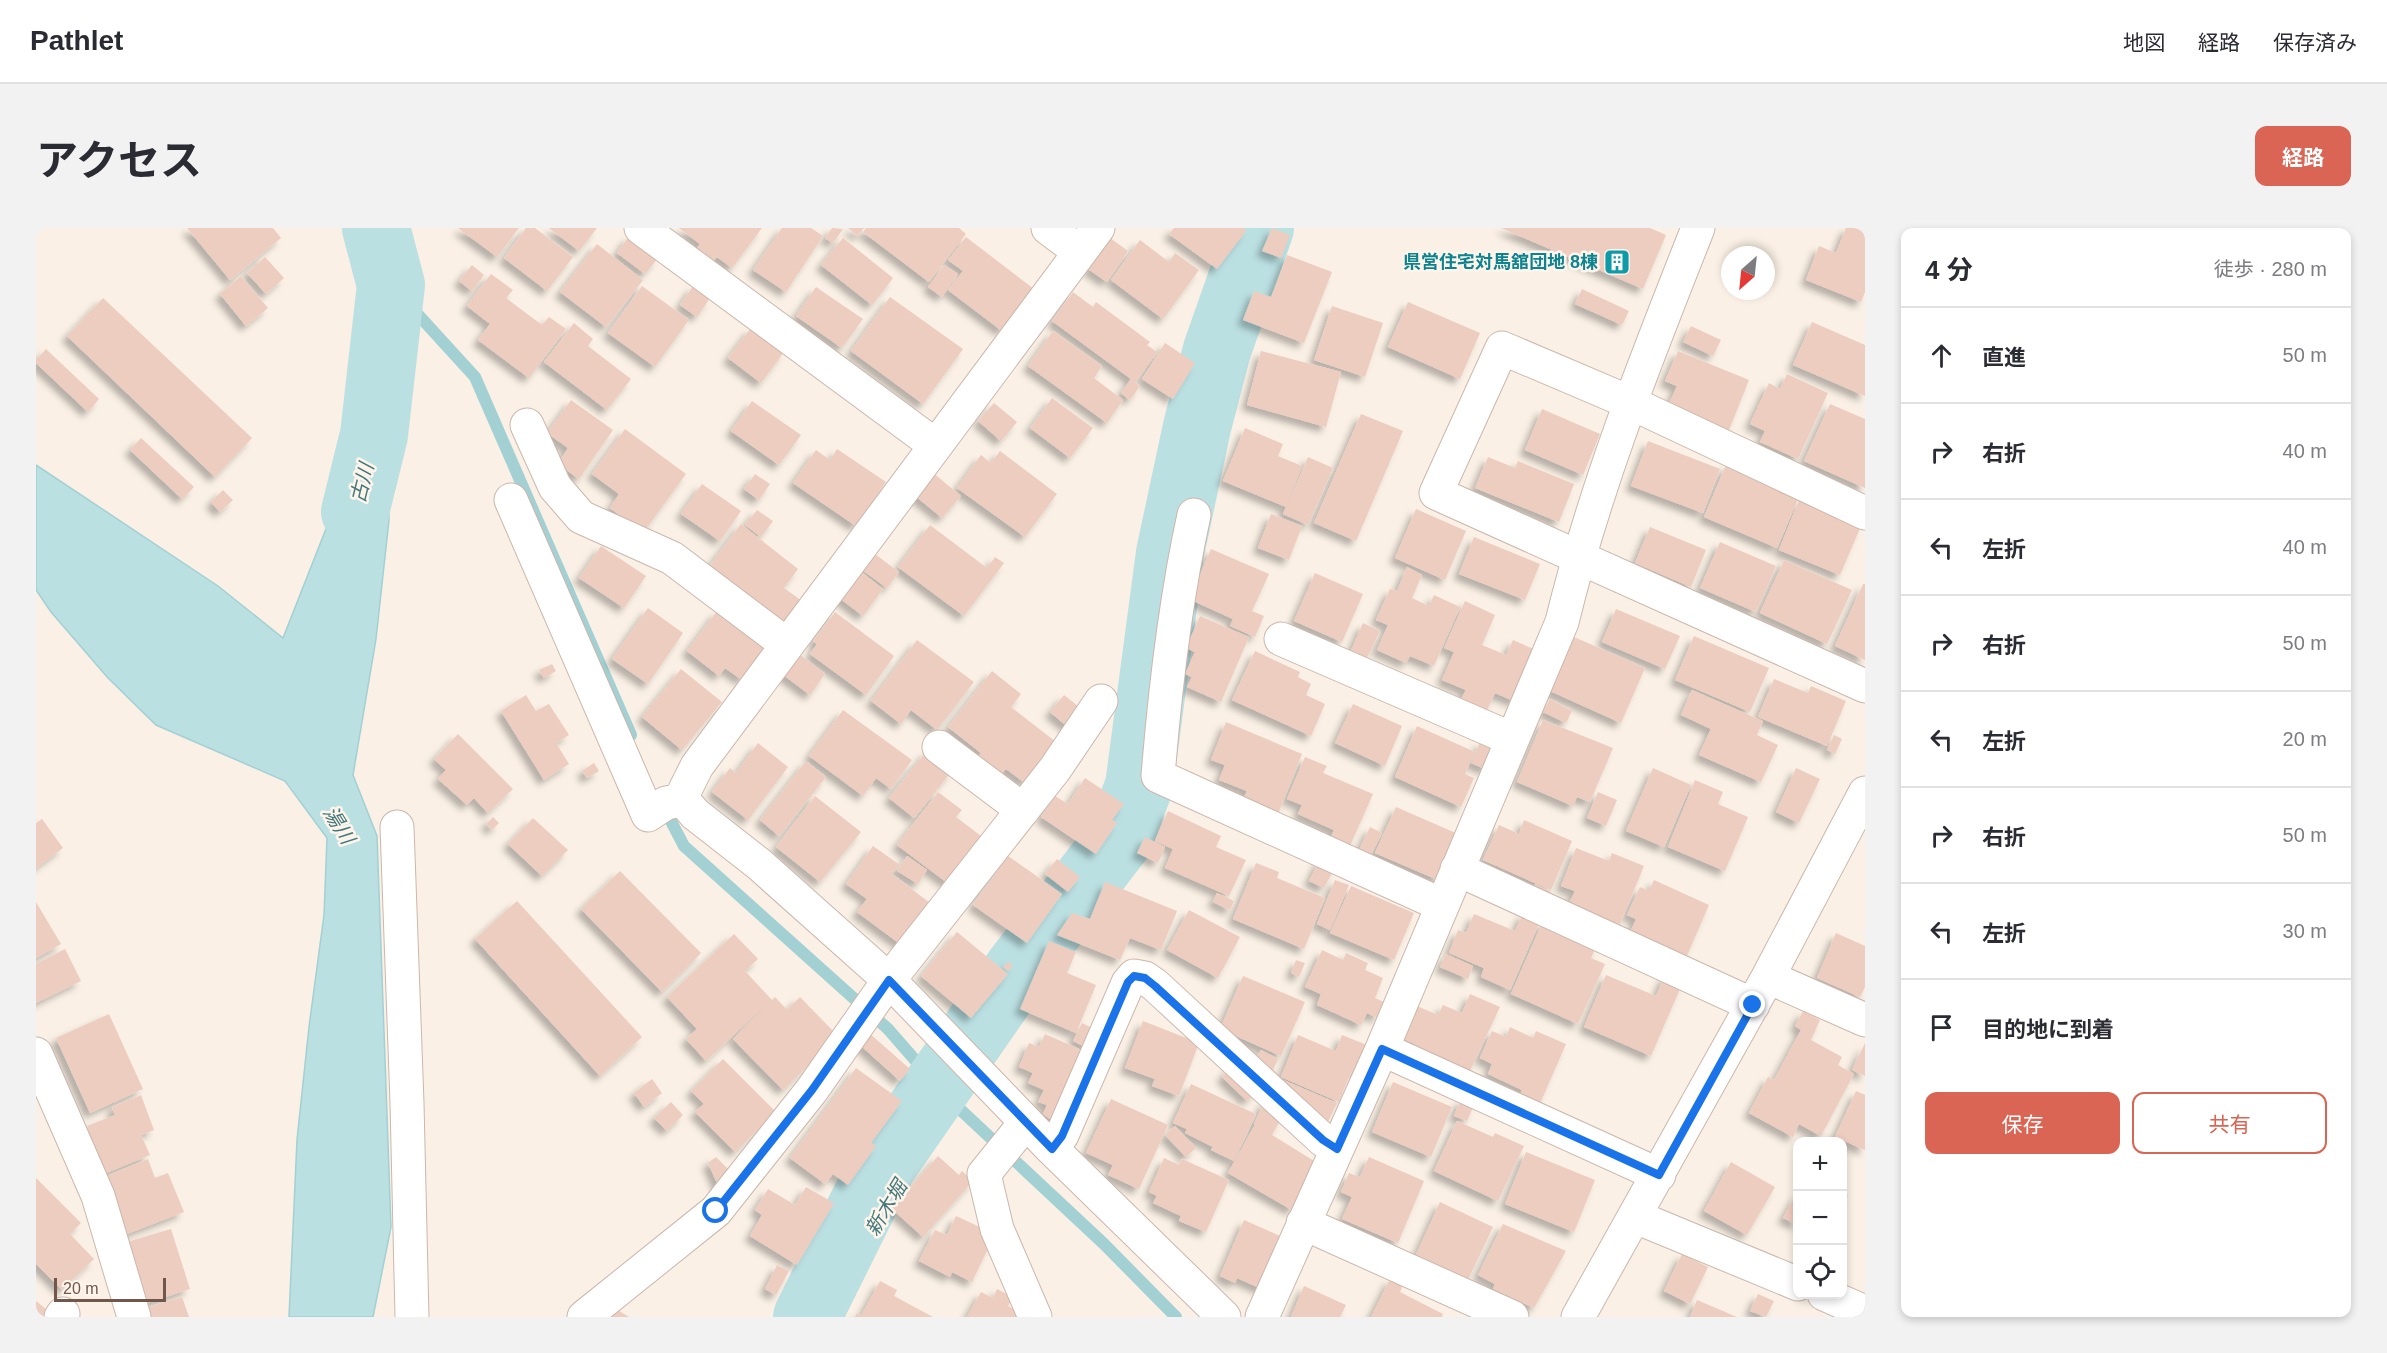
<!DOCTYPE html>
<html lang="ja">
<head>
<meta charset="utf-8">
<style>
  body { margin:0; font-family:Arial,"Noto Sans JP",sans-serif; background:#f2f2f3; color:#2b2b33 }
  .controls { position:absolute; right:18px; bottom:18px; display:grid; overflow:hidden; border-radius:12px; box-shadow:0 3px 9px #0003 }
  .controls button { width:54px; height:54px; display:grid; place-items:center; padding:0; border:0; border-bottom:2px solid #e1e1e2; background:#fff; color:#2b2b33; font:30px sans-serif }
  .compass { position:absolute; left:1685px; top:18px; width:54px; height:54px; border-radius:50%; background:#fff; box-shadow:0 3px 9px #0003; rotate:207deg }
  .scale { position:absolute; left:18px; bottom:15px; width:112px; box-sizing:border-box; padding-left:6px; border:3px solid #71564c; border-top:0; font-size:16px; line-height:21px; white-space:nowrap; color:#71564c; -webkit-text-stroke:4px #fdf4eb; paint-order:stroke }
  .stop { position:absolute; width:18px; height:18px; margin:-14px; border:4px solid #1a73e8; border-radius:50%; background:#fff }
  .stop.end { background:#1a73e8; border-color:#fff; box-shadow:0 2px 6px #0008 }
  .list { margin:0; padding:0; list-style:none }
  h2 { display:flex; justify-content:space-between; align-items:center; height:78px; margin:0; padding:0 24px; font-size:26px }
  h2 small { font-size:20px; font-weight:400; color:#7c7c81 }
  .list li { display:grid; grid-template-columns:39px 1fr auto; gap:18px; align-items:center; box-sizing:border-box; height:96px; padding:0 24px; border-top:2px solid #e1e1e2 }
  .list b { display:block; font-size:22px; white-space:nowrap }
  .list em { font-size:20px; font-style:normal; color:#7c7c81 }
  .actions { display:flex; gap:12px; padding:18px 24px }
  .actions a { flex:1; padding:14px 0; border:2px solid #da6554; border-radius:12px; text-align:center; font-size:21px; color:#da6554 }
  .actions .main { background:#da6554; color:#fff }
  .icon { flex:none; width:33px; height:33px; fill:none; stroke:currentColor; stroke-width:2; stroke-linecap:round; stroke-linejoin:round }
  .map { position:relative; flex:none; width:1829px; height:1089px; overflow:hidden; border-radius:12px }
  header { display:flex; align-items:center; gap:36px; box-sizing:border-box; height:84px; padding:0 30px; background:#fff; border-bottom:2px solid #e1e1e2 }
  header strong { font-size:28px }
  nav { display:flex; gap:33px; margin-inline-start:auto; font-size:21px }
  .intro { display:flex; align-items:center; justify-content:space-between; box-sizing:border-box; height:144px; padding:0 36px }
  h1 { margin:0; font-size:42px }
  .button { padding:15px 27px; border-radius:12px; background:#da6554; color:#fff; font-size:21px; font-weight:700 }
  main { display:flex; gap:36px; padding:0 36px }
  aside { flex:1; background:#fff; border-radius:12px; box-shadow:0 3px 9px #0003 }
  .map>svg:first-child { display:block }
  .water { fill:#bbe0e2; stroke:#a2d0d3; stroke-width:1.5 }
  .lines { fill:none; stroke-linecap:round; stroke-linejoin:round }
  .stream { stroke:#a2d0d3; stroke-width:12 }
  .river { stroke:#bbe0e2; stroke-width:68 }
  .building { fill:#edcdbf; filter:url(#shadow) }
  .minor-casing { stroke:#cbb7ac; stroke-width:35 }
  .minor { stroke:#fff; stroke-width:33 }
  .route { stroke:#1a73e8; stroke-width:8 }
  .labels { text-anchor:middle; stroke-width:5; stroke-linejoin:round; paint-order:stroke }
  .culture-label { font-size:18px; font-weight:bold; fill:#0d838f; stroke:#fdf4eb; text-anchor:end }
  .water-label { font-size:20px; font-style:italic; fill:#45787b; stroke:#fdf4eb }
</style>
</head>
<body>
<header>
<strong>Pathlet</strong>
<nav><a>地図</a><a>経路</a><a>保存済み</a></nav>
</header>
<div class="intro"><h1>アクセス</h1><a class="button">経路</a></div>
<main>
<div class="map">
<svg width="1829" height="1089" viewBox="0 0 1829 1089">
  <defs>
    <filter id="shadow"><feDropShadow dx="-5.5" dy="5.5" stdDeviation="3" flood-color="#0004"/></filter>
  </defs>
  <rect width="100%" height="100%" fill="#faf0e5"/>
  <path class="water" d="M350 169 353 292 340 411 317 547 341 608 355 999 337 1089H253L261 912 273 799 288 687 291 610 249 553 120 497 72 450 15 384 0 362V237L182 358 247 410 299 278Z"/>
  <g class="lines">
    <path class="stream" d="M355 57 439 149 595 507
      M627 578 648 618 852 801 914 872 1068 1016 1140 1089"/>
    <path class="river" d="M319 284 338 207 355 57 340 0
      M771 1089 846 938 981 743 1083 611 1103 558 1134 325 1161 199 1181 122 1224 0"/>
  </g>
  <path class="building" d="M151 0H237L245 10 194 52Z
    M422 0H483L461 29Z
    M490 0H499L537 29 511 63 468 30Z
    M513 0H561L543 23Z
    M643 0H726L696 40 681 29 675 36 659 23 664 16Z
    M746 0H775L787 8 750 64 717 42Z
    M796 0 807 1 797 15 789 10Z
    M812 0H828L822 8Z
    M830 0H923L930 6 893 54 827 4Z
    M1138 0H1207L1210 3 1181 41 1133 6Z
    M1236 0 1254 7 1245 30 1226 23Z
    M1465 0H1614L1630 7 1607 61Z
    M1810 0H1829V64L1825 74 1770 52 1783 18 1800 25Z
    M593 8 622 30 609 46 581 25Z
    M930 9 998 61 966 103 912 62 927 43 912 32Z
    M807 10 857 50 836 77 785 37Z
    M1074 10 1092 23 1071 54 1052 41Z
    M1104 12 1133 34 1139 25 1163 42 1127 91 1075 52Z
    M561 16 607 52 570 99 524 64Z
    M1251 27 1296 44 1268 115 1207 92 1218 63 1235 69Z
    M229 29 248 50 230 66 211 45Z
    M436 37 448 47 436 63 423 53Z
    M908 37 922 46 906 69 892 59Z
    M455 46 477 62 470 70 506 97 513 89 530 101 493 150 442 112 454 96 431 78Z
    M205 48 232 80 210 98 184 66Z
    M606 58 653 92 619 139 572 105Z
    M657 58 674 70 661 89 644 77Z
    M780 59 827 91 806 120 760 88Z
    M1546 61 1593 83 1586 97 1539 76Z
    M1037 64 1057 79 1060 74 1114 114 1111 117 1121 124 1099 155 1104 158 1094 172 1085 165 1095 151 1016 93Z
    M854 69 927 121 887 176 815 123Z
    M67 70 216 210 179 249 31 108Z
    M1372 74 1444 105 1424 151 1352 119Z
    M1296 78 1347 95 1329 149 1278 132Z
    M1776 94 1829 117V168L1757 137Z
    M538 95 557 111 552 118 595 151 571 182 508 134Z
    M1655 98 1685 112 1677 128 1647 114Z
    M715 100 748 124 725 155 692 130Z
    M1017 103 1066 138 1058 150 1087 172 1071 195 992 138Z
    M1129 115 1159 135 1137 171 1106 151Z
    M10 121 63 171 52 184 0 135V132Z
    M1225 123 1305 144 1290 199 1211 177Z
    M1642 123 1713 152 1693 202 1632 178 1641 158 1629 153Z
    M1751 146 1792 165 1762 231 1724 214 1729 203 1714 196 1733 155 1744 161Z
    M1016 170 1057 200 1034 230 994 200Z
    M535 172 577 202 543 251 522 236 532 220 511 205Z
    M716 173 765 207 743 237 695 203Z
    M958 175 981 194 965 213 942 193Z
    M1794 176 1829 191V260L1768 233Z
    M1506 181 1564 206 1547 247 1489 222Z
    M1325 186 1367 203 1320 313 1278 295Z
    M1209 200 1247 216 1242 228 1266 238 1250 279 1187 253Z
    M589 201 650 246 607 305 574 280 583 266 556 246Z
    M105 210 158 259 146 271 94 222Z
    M1612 213 1684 241 1667 285 1595 258Z
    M801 221 850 254 820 298 757 255 780 222 794 232Z
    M964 223 1021 266 989 309 921 260 945 227 955 235Z
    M1272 229 1297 240 1272 297 1247 286Z
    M1452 229 1479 240 1482 233 1538 256 1523 294 1439 260Z
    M1690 237 1763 269 1741 320 1668 289Z
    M896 244 925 268 906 290 877 266Z
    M719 246 734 256 723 272 708 261Z
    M666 256 705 283 684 313 645 286Z
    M187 262 197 272 184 284 175 274Z
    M1763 272 1825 298 1804 347 1743 322Z
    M1380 281 1430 303 1409 352 1359 330Z
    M721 282 737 293 725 309 709 297Z
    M1235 286 1266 298 1253 332 1222 320Z
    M705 296 762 341 748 360 766 373 747 398 672 340Z
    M894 297 951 340 959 329 968 335 928 388 862 339Z
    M1614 299 1670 322 1655 359 1599 335Z
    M1438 309 1504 336 1489 372 1423 346Z
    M1684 314 1740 338 1720 384 1664 360Z
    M565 318 610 348 588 380 543 350Z
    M1175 321 1233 346 1216 383 1228 388 1219 409 1194 398 1197 391 1153 371Z
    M839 326 863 344 851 360 826 342Z
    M1748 332 1816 362 1791 416 1724 385Z
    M1371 339 1386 347 1376 370 1393 378 1398 367 1424 379 1398 438 1374 428 1370 435 1341 422 1352 397 1340 392 1354 361 1361 363Z
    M823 342 847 361 827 388 802 369Z
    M1279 345 1327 366 1306 414 1258 393Z
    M1827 356H1829V432L1799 418Z
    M1429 373 1459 387 1446 417 1470 427 1477 412 1502 423 1480 474 1459 465 1451 482 1425 471 1430 462 1406 452 1418 424 1408 420Z
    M612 380 647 405 612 456 576 431Z
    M1580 381 1644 408 1629 441 1566 414Z
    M681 383 730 420 706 452 689 440 683 448 651 423Z
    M799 384 858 428 830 467 774 426 781 416 777 413Z
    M1164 388 1213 409 1185 474 1151 459 1156 449 1149 446 1159 424 1150 420Z
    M1327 395 1344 403 1330 432 1314 425Z
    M1658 408 1733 440 1714 484 1639 452Z
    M1538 409 1609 440 1585 495 1514 463Z
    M881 412 938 454 901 502 875 482 865 496 835 473Z
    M1219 423 1264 444 1262 449 1275 456 1270 467 1289 476 1275 508 1196 472Z
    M762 425 789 446 774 467 746 446Z
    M516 436 520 443 508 450 503 442Z
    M645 441 686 474 646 522 606 489Z
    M956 443 985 466 975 479 1020 514 989 555 970 541 962 550 938 533 945 525 912 499Z
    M1738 451 1772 465 1775 458 1810 473 1791 518 1722 489Z
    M1656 462 1727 493 1721 507 1742 517 1725 554 1663 527 1675 501 1645 487Z
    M490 467 500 483 513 476 533 507 520 515 533 536 508 552 465 483Z
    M1028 467 1047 482 1033 500 1014 484Z
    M1514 471 1536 483 1530 495 1507 484Z
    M1317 476 1366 498 1349 538 1299 515Z
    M807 482 876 532 855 561 840 550 827 568 773 528Z
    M1507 492 1577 520 1554 574 1541 569 1537 578 1481 554Z
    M1190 494 1266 526 1242 586 1207 572 1211 563 1183 552 1189 537 1175 532Z
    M1381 498 1439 524 1429 546 1438 550 1425 579 1359 549Z
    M422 506 477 561 452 585 438 570 431 577 402 551 410 542 398 531Z
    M1798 507 1806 511 1799 526 1791 522Z
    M1444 514 1460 521 1451 542 1435 535Z
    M722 515 752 539 712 592 676 564 694 540 700 545Z
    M891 523 916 543 878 590 853 570Z
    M1269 529 1291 538 1287 545 1337 566 1314 618 1295 609 1298 602 1262 586 1266 577 1251 571Z
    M770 533 790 549 743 608 724 592Z
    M558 535 563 543 551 550 546 543Z
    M1617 540 1655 557 1628 619 1590 603Z
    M1760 540 1784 551 1763 595 1740 584Z
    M1049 550 1088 576 1076 592 1081 595 1060 626 1005 589 1019 568 1032 576Z
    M1659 552 1687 564 1682 576 1712 589 1689 643 1632 619Z
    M902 564 926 582 920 589 949 611 914 657 861 617Z
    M1562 564 1581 572 1570 598 1551 590Z
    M779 568 825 604 784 654 740 619Z
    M1360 579 1422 606 1402 652 1339 625Z
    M1132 583 1185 608 1180 619 1210 632 1193 668 1129 640 1137 621 1119 613Z
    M457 589 463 595 456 602 450 596Z
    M497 590 532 622 506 648 472 616Z
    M6 591 27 620 0 640V595Z
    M1488 592 1536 613 1515 662 1447 632 1463 597 1483 606Z
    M1334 599 1346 605 1335 627 1323 622Z
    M1109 609 1129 619 1122 635 1101 625Z
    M837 618 864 637 856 646 898 678 868 719 821 684 831 671 810 656Z
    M1540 620 1573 633 1576 625 1608 638 1584 696 1533 676 1539 663 1525 658Z
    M871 628 891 642 882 656 861 643Z
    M972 628 1026 666 991 715 937 677Z
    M1021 631 1044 649 1032 664 1009 646Z
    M1284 631 1299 639 1288 660 1273 653Z
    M1220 635 1243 644 1241 650 1289 670 1268 721 1197 691Z
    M584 643 665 725 626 764 545 681Z
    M1299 652 1313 657 1294 702 1281 696Z
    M1618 652 1673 677 1650 730 1594 705 1600 691 1591 687 1604 659 1613 663Z
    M1069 654 1141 683 1125 722 1094 710 1084 732 1021 707 1036 685 1054 691Z
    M1499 656 1514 663 1511 670 1496 663Z
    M1315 658 1378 685 1358 732 1294 705Z
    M1181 665 1198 673 1194 682 1177 674Z
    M481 673 606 809 564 848 439 711Z
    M0 674 25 716 0 730Z
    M1153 682 1204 709 1182 750 1131 722Z
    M1487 685 1504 693 1474 762 1445 749 1448 740 1413 725 1422 702 1430 705 1438 686 1479 703Z
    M1507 693 1561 717 1555 730 1569 736 1542 796 1475 766Z
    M921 704 972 746 935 790 885 748Z
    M1800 705 1829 718V759L1824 769 1781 750Z
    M698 706 722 731 709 743 736 772 739 769 751 782 764 769 802 808 747 862 697 811 734 773 670 833 650 811 661 801 631 769Z
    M1013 713 1040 724 1031 745 1060 757 1040 805 984 781Z
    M29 721 45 753 0 775V736Z
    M1286 722 1307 732 1310 725 1332 735 1329 742 1347 750 1339 770 1348 774 1341 790 1331 785 1325 797 1281 777 1285 766 1269 759Z
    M1410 726 1437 738 1432 751 1404 739Z
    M1260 732 1269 735 1263 749 1255 745Z
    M972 734 977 738 972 743 967 739Z
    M1570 747 1620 768 1629 747 1647 754 1615 828 1548 799Z
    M1207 748 1269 774 1245 828 1184 801Z
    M1434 766 1464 779 1432 847 1376 825 1379 816 1367 811 1381 778 1402 787 1407 777 1426 785Z
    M1767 783 1784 792 1775 812 1806 829 1802 837 1818 846 1785 908 1763 896 1757 909 1713 885 1732 849 1738 852 1765 802 1759 798Z
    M73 786 107 861 54 885 20 810Z
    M1107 793 1163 815 1143 868 1116 858 1119 851 1089 840Z
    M1046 795 1062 803 1053 821 1037 813Z
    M1474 799 1497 810 1500 803 1530 816 1502 880 1482 872 1486 862 1452 846 1456 836 1444 830 1456 803 1470 809Z
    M833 805 874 841 864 853 823 816Z
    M1009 806 1052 825 1021 896 1007 886 1011 877 1002 874 1008 862 992 855 997 845 983 839 993 815 1003 819Z
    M1262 807 1300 823 1306 807 1331 817 1319 846 1315 844 1303 874 1245 849Z
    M1829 815V848L1816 842Z
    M1225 822 1242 831 1237 842 1220 831Z
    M687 831 740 884 699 924 659 884 668 876 655 863Z
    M1195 838 1221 863 1211 873 1186 849Z
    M820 840 866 873 835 915 840 918 812 957 797 946 789 956 754 930Z
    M616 851 626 865 608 879 598 865Z
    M1245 851 1301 875 1291 896 1243 855Z
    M1357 854 1416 879 1395 929 1336 904Z
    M1155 856 1220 886 1198 933 1175 922 1177 919 1149 905 1151 901 1137 895Z
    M1820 863 1829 867V922L1799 909Z
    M105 867 118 902 105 907 114 927 70 945 51 898 79 887 76 879Z
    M1075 871 1132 897 1103 961 1072 947 1077 937 1050 925Z
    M1425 871 1438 877 1431 893 1418 888Z
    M1229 872 1247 886 1236 907 1283 936 1256 982 1192 945 1219 897 1218 896Z
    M635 874 647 887 631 903 618 890Z
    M1421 893 1457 909 1459 905 1488 918 1462 973 1398 943Z
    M1139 898 1160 920 1150 929 1129 907Z
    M1490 924 1559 952 1538 1004 1469 976Z
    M902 928 923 947 926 943 937 953 887 1009 856 981Z
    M680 929 700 949 685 964 672 935Z
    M1333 929 1388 953 1362 1015 1306 991 1316 969 1305 964 1313 945 1324 949Z
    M1128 930 1143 937 1146 931 1193 952 1170 1004 1143 993 1145 988 1117 975 1121 968 1113 964Z
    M112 931 119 950 132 945 148 984 91 1006 68 949Z
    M1695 934 1739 959 1711 1007 1668 983Z
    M0 950 45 995 34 1006 58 1031 26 1062 0 1036Z
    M770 959 798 975 761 1037 714 1008 726 987 719 982 732 961 759 977Z
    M1762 963V997L1747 990Z
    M1806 963 1812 967 1806 978Z
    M1404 974 1457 999 1431 1054 1379 1029Z
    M920 988 959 1006 936 1054 916 1044 914 1049 883 1033 899 1002 911 1007Z
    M1208 992 1251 1011 1228 1062 1201 1050 1199 1055 1184 1048Z
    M1467 996 1530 1023 1498 1080 1457 1061 1459 1056 1442 1047Z
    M135 1001 154 1061 111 1075 91 1014Z
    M1646 1026 1672 1039 1654 1076 1628 1063Z
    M741 1037 753 1043 740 1067 729 1061Z
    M1354 1051 1367 1057 1364 1064 1407 1086 1406 1089H1335Z
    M844 1053 861 1062 858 1068 897 1089H819L821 1085 825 1088Z
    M1268 1058 1310 1077 1304 1089H1255Z
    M961 1061 977 1069 972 1078 992 1089H931L945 1064 957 1070Z
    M1722 1066 1738 1073 1730 1089 1714 1083Z
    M146 1069 153 1089H115L112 1079Z
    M1661 1072 1701 1089H1654Z
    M0 1073 11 1082 6 1089H0Z
    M577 1079 593 1089H571Z"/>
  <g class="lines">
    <defs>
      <path id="minor" d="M605 0 899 217
        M1012 0 1044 24
        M1062 0 661 538 649 562 647 572 659 586 723 636 853 752 1016 921 1188 1089
        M491 197 519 259 545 289 636 330 750 416
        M475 272 612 587 630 575 647 572
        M1829 285 1593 174 1466 120 1400 265 1829 458
        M1158 287C1139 373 1129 461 1122 548L1406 677
        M1245 411 1476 511
        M903 519 987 582
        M361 599 371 875 376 1089
        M1421 641 1717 777
        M1732 749 1829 792
        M1346 821 1623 947
        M0 826 62 968 98 1089
        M990 894 948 946 961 1001 999 1089
        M1016 921 1026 907 1092 755 1098 748 1109 750 1119 757 1287 912 1301 921
        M1600 989 1762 1056
        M1267 995 1476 1089
        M1788 1066 1829 1084
        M25 1089 27 1086
        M548 1089 680 983 776 862 853 752 1019 541 1065 473
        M1226 1089 1346 821 1526 394C1559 258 1611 129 1662 0
        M1542 1089 1732 749 1829 565"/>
    </defs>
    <use href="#minor" class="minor-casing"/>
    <use href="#minor" class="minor"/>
  </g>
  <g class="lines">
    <path class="route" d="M680 983 776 862 853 752 1016 921 1026 908 1092 754 1098 748 1109 750 1119 758 1287 912 1301 921 1346 821 1623 947 1717 777"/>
  </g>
  <defs>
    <symbol id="building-square" viewBox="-11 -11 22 22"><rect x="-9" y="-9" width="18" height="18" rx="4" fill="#0f9aa8" stroke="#fdf4eb"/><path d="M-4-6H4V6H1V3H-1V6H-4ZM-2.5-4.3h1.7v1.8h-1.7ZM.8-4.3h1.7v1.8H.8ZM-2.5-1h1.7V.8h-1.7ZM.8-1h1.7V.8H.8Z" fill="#fff"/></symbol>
  </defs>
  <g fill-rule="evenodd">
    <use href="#building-square" x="1566" y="19" width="30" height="30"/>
  </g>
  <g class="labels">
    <g class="culture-label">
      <text x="1562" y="40">県営住宅対馬舘団地 8棟</text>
    </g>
    <g class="water-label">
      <text transform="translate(326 255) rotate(-76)" y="7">古川</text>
      <text transform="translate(303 597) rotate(58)" y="7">湯川</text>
      <text transform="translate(850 980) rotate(-59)" y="7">新木堀</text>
    </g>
  </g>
</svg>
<div class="controls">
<button>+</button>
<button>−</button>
<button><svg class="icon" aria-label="locate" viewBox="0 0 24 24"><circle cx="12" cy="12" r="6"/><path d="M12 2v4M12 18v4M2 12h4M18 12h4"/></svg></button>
</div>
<svg class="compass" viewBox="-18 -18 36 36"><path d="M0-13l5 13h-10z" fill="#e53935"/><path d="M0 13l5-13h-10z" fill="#7c7c81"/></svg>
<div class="scale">20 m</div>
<div class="stop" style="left:680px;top:983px"></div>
<div class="stop end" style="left:1717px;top:777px"></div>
</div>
<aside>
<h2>4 分<small>徒歩 · 280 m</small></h2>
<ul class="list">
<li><svg class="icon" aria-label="ahead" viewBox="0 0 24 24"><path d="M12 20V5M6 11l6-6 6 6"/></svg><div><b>直進</b></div><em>50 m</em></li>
<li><svg class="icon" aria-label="right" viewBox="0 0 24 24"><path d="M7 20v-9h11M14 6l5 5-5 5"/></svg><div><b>右折</b></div><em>40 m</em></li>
<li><svg class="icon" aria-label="left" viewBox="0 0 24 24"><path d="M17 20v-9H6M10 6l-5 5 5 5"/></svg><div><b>左折</b></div><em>40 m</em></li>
<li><svg class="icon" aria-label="right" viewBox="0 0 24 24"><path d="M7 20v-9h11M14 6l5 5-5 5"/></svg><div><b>右折</b></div><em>50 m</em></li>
<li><svg class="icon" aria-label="left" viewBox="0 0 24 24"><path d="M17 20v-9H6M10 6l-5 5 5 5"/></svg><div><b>左折</b></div><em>20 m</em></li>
<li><svg class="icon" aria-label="right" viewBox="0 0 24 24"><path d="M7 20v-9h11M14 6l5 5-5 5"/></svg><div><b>右折</b></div><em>50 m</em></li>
<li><svg class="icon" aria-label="left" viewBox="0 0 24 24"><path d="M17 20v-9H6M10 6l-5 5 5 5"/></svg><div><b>左折</b></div><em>30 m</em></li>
<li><svg class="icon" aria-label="arrive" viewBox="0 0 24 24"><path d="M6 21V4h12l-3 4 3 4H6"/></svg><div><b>目的地に到着</b></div></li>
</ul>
<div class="actions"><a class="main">保存</a><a>共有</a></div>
</aside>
</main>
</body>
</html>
